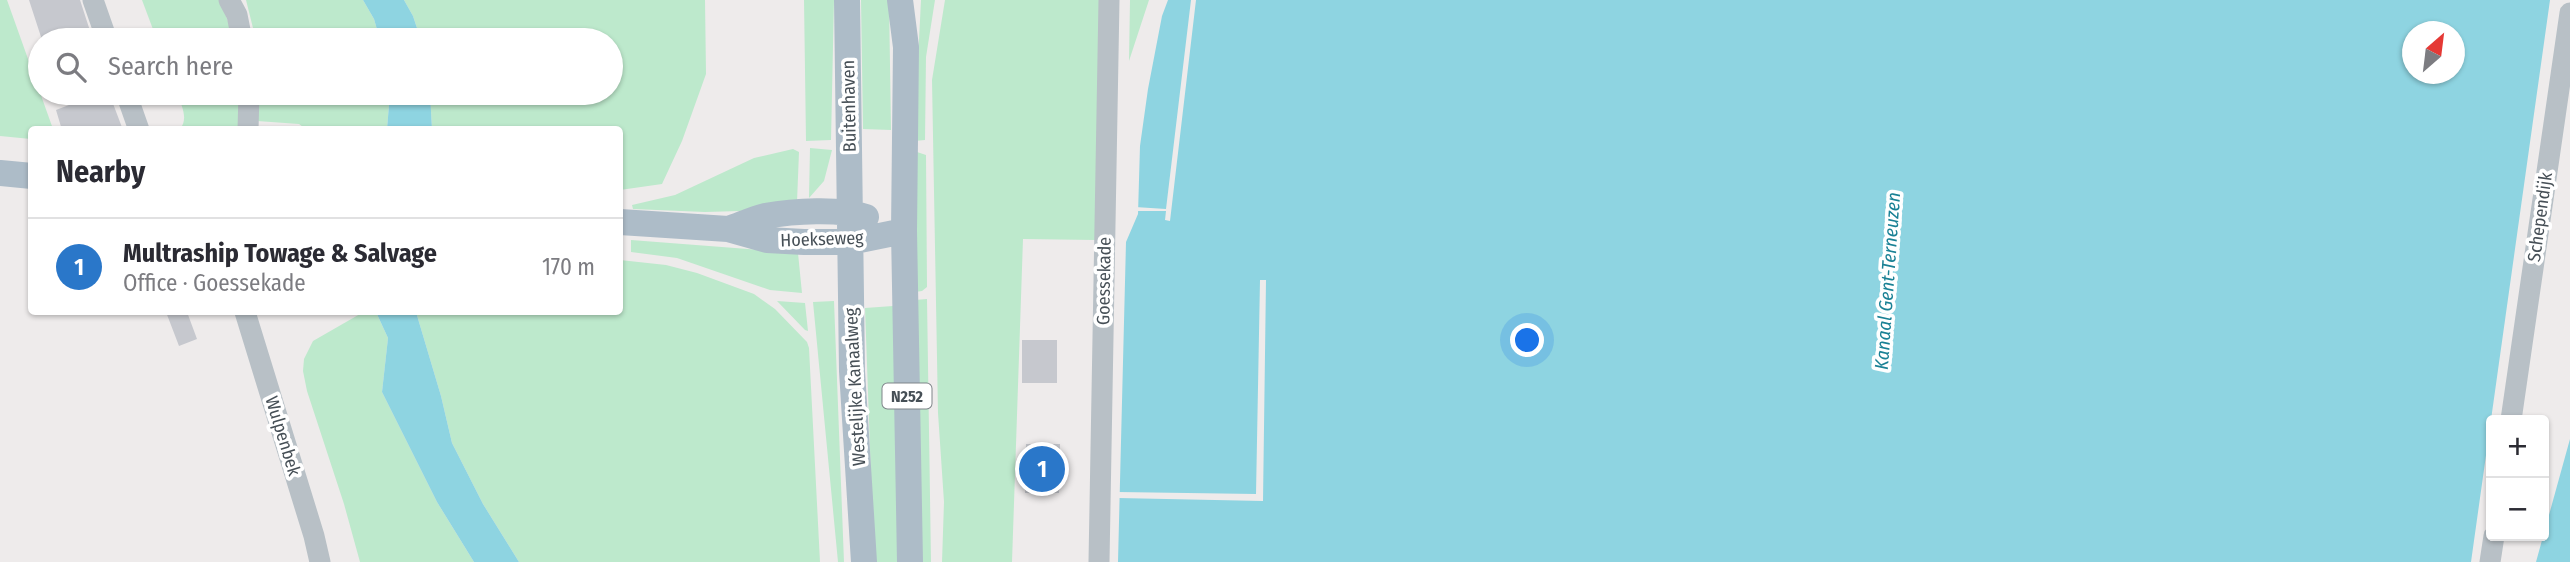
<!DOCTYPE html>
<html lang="en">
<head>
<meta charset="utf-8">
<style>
  body { margin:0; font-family:"Fira Sans Condensed",sans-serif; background:#f2f2f3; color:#2b2b33 }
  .controls { position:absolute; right:21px; bottom:21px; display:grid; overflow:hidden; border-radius:7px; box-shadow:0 2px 5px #0004 }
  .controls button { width:63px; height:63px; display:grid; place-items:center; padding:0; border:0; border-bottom:2px solid #e1e1e2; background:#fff; color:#2b2b33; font:35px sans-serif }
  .compass { position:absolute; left:2402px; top:21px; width:63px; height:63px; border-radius:50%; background:#fff; box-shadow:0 2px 5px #0004; rotate:28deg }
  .you { position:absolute; left:1528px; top:341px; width:24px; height:24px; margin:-18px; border:5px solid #fff; border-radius:50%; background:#1a73e8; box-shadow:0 0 0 10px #1a73e833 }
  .badge { display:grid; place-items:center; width:46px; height:46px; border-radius:50%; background:#2a77c9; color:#fff; font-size:23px; font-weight:700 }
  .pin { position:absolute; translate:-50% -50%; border:4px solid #fff; box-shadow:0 2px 7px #0006 }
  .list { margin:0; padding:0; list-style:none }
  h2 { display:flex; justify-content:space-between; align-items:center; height:91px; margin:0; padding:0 28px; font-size:30px }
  h2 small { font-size:23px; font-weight:400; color:#7c7c81 }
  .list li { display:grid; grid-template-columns:46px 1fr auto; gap:21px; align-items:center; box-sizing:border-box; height:98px; padding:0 28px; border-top:2px solid #e1e1e2 }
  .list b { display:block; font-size:26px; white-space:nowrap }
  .list p { margin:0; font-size:23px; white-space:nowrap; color:#7c7c81 }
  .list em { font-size:23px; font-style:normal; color:#7c7c81 }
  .icon { flex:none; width:38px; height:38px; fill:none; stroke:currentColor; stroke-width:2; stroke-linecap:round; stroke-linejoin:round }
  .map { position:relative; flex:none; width:2570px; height:562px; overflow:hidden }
  .search { position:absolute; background:#fff; box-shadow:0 2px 5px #0004; left:28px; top:28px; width:595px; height:77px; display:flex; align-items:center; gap:18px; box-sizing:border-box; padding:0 24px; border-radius:38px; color:#7c7c81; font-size:26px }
  .panel { position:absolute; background:#fff; box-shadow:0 2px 5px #0004; left:28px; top:126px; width:595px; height:189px; border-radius:7px }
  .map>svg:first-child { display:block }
  .green { fill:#bde9cc }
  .water { fill:#8ed4e1; fill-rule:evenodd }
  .pier { fill:#eeebeb }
  .building { fill:#c6c8ce }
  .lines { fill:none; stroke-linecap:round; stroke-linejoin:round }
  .minor { stroke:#b8c0c6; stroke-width:21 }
  .major { stroke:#adbcc8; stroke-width:26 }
  .labels { text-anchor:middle; stroke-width:7; stroke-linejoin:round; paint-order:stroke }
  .shield { fill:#fff; stroke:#7e8489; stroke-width:2 }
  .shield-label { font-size:16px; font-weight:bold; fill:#464f56 }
  .street-label { font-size:18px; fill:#464f56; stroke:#fff }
  .water-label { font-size:19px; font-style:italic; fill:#1a8195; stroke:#fff }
</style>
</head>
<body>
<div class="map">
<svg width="2570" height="562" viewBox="0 0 2570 562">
  <rect width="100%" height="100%" fill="#eeebeb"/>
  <path class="green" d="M0 0H7L53 129 32 130 31 139 0 136Z
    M142 0H220L235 40H157Z
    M246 0H363L374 19 380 40H256Z
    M404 0H705L706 74 682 141 662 184 620 190V130L432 129 430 93H611V40H421L413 16Z
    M804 0H834L831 140 806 141Z
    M861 0H889L891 130 863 129Z
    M921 0H935L926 57 925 140 914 141Z
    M945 0H1101L1095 240 1023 239 1012 562H942L944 502 938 413 932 80Z
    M1130 0H1149L1129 61Z
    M177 93H241L240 129H180C189 118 181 105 177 93Z
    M258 93H390L387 129H306L299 124 257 121Z
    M810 148 832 150 824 181 809 198Z
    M793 149 799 152 797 202 740 211 705 212 633 209 632 205 675 195 754 158Z
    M914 151 926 155 927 287 922 291 915 292Z
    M631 240 798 253 802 293 770 290 677 258 631 252Z
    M620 260 666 265 697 273 754 294 775 309 807 342 809 348 820 562H519L483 504 452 443 441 396 416 312H620Z
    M927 299 931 562H919L915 300Z
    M777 301 805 303 808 331 805 330Z
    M834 301 844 562H838L813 302Z
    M893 306 898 562H874L865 308Z
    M359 312H376L388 338 382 392 437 502 474 562H360L344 504 307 391 303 371 304 359 313 341 360 314Z"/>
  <path class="water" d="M363 0H404L413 16 421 40H380L374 19Z
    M1168 0H2550L2471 562H1118L1126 242 1138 214 1140 146 1148 89 1162 16ZM2412 32H2454V74H2412Z
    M390 93H430L432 129H387Z
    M376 312H416L441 396 452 443 483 504 519 562H474L437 502 382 392 388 338Z
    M2570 439V562H2536Z"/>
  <path class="pier" d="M1191 0H1196L1170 221 1165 220 1166 211H1135V207L1166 209Z
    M1260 280H1266L1263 501 1118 498V492L1256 494Z"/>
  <path class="building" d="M29 0H80L93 40H42Z
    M100 93H109L123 130H62L56 110Z
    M166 312H187L197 339 179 346Z
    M1022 340H1057V383H1022Z
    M1026 444H1060L1059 493H1025Z"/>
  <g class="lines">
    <path class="minor" d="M93 0 107 40
      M229 0 237 15 242 40
      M126 93 139 130
      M248 130 249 93
      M245 312 314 536 320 562
      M2511 420 2570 13
      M1099 562 1109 0
      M2490 562 2494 536"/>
    <path class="major" d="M847 0 852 371 864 562
      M900 0 906 47 904 231 910 562
      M0 173 32 176
      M620 222 728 229 767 240 804 242H850L904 231
      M728 229C740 225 753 219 765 216 793 211 840 208 866 217"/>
  </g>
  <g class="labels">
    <rect class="shield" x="882.5" y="383.5" width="49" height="25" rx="5"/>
    <g class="shield-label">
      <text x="907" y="402">N252</text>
    </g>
    <g class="street-label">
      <text transform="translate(849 106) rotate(-91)" y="6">Buitenhaven</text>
      <text transform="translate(2540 217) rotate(-82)" y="6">Schependijk</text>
      <text transform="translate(822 239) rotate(-2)" y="6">Hoekseweg</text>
      <text transform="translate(1104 281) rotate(-89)" y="6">Goessekade</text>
      <text transform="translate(855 387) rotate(-93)" y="6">Westelijke Kanaalweg</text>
      <text transform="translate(283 436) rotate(73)" y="6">Wulpenbek</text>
    </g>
    <g class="water-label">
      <text transform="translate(1887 281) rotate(-86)" y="7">Kanaal Gent-Terneuzen</text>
    </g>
  </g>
</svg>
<div class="controls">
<button>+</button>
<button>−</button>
</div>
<svg class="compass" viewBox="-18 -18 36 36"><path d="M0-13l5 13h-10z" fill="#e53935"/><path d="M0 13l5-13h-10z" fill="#7c7c81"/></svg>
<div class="you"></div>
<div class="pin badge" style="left:1042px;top:469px">1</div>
<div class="search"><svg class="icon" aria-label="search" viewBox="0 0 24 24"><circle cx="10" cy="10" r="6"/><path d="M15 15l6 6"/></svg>Search here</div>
<section class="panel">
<h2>Nearby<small></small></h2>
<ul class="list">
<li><span class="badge">1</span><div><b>Multraship Towage &amp; Salvage</b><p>Office · Goessekade</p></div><em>170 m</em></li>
</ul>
</section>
</div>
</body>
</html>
